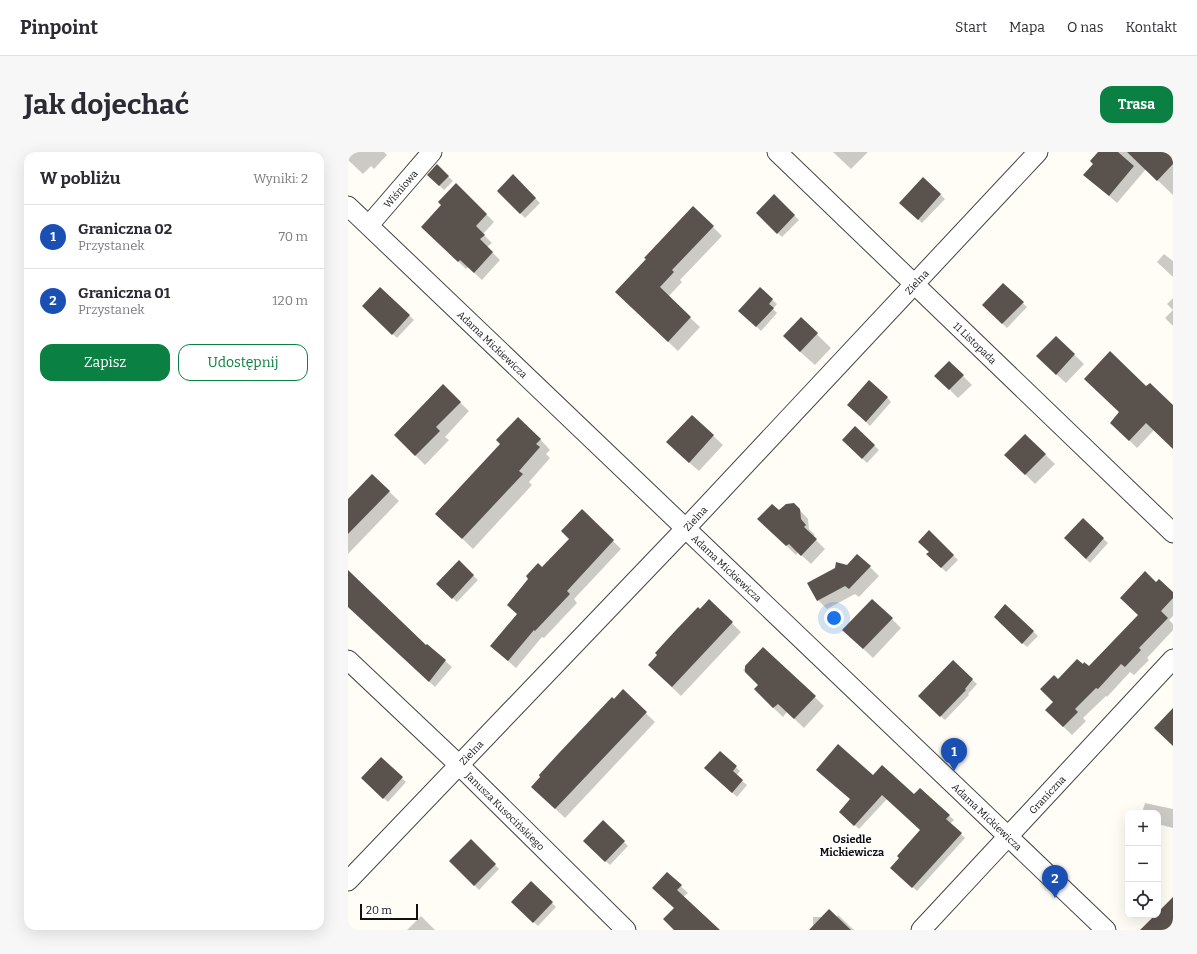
<!DOCTYPE html>
<html lang="pl">
<head>
<meta charset="utf-8">
<style>
  body { margin:0; font-family:Bitter,serif; background:#f7f7f7; color:#2b2b33 }
  .controls { position:absolute; right:12px; bottom:12px; display:grid; overflow:hidden; border-radius:8px; box-shadow:0 4px 16px #0002 }
  .controls button { width:36px; height:36px; display:grid; place-items:center; padding:0; border:0; border-bottom:1px solid #e1e1e2; background:#fff; color:#2b2b33; font:20px sans-serif }
  .scale { position:absolute; left:12px; bottom:10px; width:58px; box-sizing:border-box; padding-left:4px; border:2px solid #111; border-top:0; font-size:11px; line-height:14px; white-space:nowrap; color:#111; -webkit-text-stroke:3px #fff; paint-order:stroke }
  .you { position:absolute; left:486px; top:466px; width:14px; height:14px; margin:-10px; border:3px solid #fff; border-radius:50%; background:#1a73e8; box-shadow:0 0 0 6px #1a73e833 }
  .badge { display:grid; place-items:center; width:26px; height:26px; border-radius:50%; background:#0b8043; color:#fff; font-size:13px; font-weight:700 }
  .pin { position:absolute; translate:-50% -33px; filter:drop-shadow(0 1px 2px #0008) }
  .pin::after { content:''; position:absolute; top:21px; width:14px; height:12px; background:inherit; clip-path:polygon(0 0,100% 0,50% 100%) }
  .list { margin:0; padding:0; list-style:none }
  h2 { display:flex; justify-content:space-between; align-items:center; height:52px; margin:0; padding:0 16px; font-size:17px }
  h2 small { font-size:13px; font-weight:400; color:#7c7c81 }
  .list li { display:grid; grid-template-columns:26px 1fr auto; gap:12px; align-items:center; box-sizing:border-box; height:64px; padding:0 16px; border-top:1px solid #e1e1e2 }
  .list b { display:block; font-size:15px; white-space:nowrap }
  .list p { margin:0; font-size:13px; white-space:nowrap; color:#7c7c81 }
  .list em { font-size:13px; font-style:normal; color:#7c7c81 }
  .actions { display:flex; gap:8px; padding:12px 16px }
  .actions a { flex:1; padding:9px 0; border:1px solid #0b8043; border-radius:12px; text-align:center; font-size:14px; color:#0b8043 }
  .actions .main { background:#0b8043; color:#fff }
  .icon { flex:none; width:22px; height:22px; fill:none; stroke:currentColor; stroke-width:2; stroke-linecap:round; stroke-linejoin:round }
  .map { position:relative; flex:none; width:825px; height:778px; overflow:hidden; border-radius:12px }
  header { display:flex; align-items:center; gap:24px; box-sizing:border-box; height:56px; padding:0 20px; background:#fff; border-bottom:1px solid #e1e1e2 }
  header strong { font-size:19px }
  nav { display:flex; gap:22px; margin-inline-start:auto; font-size:14px }
  .intro { display:flex; align-items:center; justify-content:space-between; box-sizing:border-box; height:96px; padding:0 24px }
  h1 { margin:0; font-size:28px }
  .button { padding:10px 18px; border-radius:12px; background:#0b8043; color:#fff; font-size:14px; font-weight:700 }
  main { display:flex; gap:24px; padding:0 24px }
  aside { flex:1; background:#fff; border-radius:12px; box-shadow:0 4px 16px #0002 }
  .map>svg:first-child { display:block }
  .shadow { fill:#0003 }
  .building { fill:#5a524d }
  .lines { fill:none; stroke-linecap:round; stroke-linejoin:round }
  .minor-casing { stroke:#444; stroke-width:21 }
  .minor { stroke:#fff; stroke-width:19 }
  .labels { text-anchor:middle; stroke-width:4; stroke-linejoin:round; paint-order:stroke }
  .street-label { font-size:10px; fill:#111; stroke:#fff }
  .neighbourhood-label { font-size:11px; font-weight:bold; fill:#111; stroke:#fff }
</style>
</head>
<body>
<header>
<strong>Pinpoint</strong>
<nav><a>Start</a><a>Mapa</a><a>O nas</a><a>Kontakt</a></nav>
</header>
<div class="intro"><h1>Jak dojechać</h1><a class="button">Trasa</a></div>
<main>
<aside>
<h2>W pobliżu<small>Wyniki: 2</small></h2>
<ul class="list">
<li><span class="badge" style="background:#1a4fb4">1</span><div><b>Graniczna 02</b><p>Przystanek</p></div><em>70 m</em></li>
<li><span class="badge" style="background:#1a4fb4">2</span><div><b>Graniczna 01</b><p>Przystanek</p></div><em>120 m</em></li>
</ul>
<div class="actions"><a class="main">Zapisz</a><a>Udostępnij</a></div>
</aside>
<div class="map">
<svg width="825" height="778" viewBox="0 0 825 778">
  <rect width="100%" height="100%" fill="#fffdf5"/>
  <path class="shadow" d="M0 0H36L39 3 26 17 23 14 15 22 0 8Z
    M485 0H520L503 17Z
    M751 0H823L825 2V43L798 17 769 51 737 23 746 12Z
    M89 14 105 29 96 38 80 23Z
    M165 24 192 51 177 66 150 39Z
    M575 26 597 47 574 71 556 55Z
    M108 32 146 70 135 82 144 91 139 95 152 108 134 128 120 115 118 117 74 75 95 53Z
    M426 44 451 68 434 85 409 61Z
    M365 75 374 84 332 128 334 130 320 145 352 175 330 199 277 149Z
    M816 102 825 109V125L809 110Z
    M655 133 679 155 659 176 635 153Z
    M32 136 66 168 49 186 15 154Z
    M412 137 429 152 425 157 429 161 413 179 396 163Z
    M825 146V158L819 152Z
    M825 158V174L817 166Z
    M453 167 483 196 467 213 450 198Z
    M708 185 736 212 718 231 698 213Z
    M601 210 624 233 610 246 588 224Z
    M95 234 121 259 97 285 101 288 77 313 47 283Z
    M798 235 825 254V296L806 278 789 296 771 278 773 260Z
    M539 245 543 250 522 274 500 252Z
    M344 264 375 293 351 319 329 300Z
    M507 275 531 298 519 311 495 288Z
    M677 283 707 312 687 332 658 303Z
    M192 287 202 298 198 302 202 306 181 330 184 333 125 397 99 372Z
    M24 323 51 349 0 402V348Z
    M446 352 460 367 461 377 467 383 465 385 477 397 463 412 450 400 448 403 420 376 431 360Z
    M234 358 273 397 226 447 229 451 196 486 194 485 168 516 143 494 170 462 194 416 222 387Z
    M735 368 760 391 742 411 717 386Z
    M581 380 610 408 598 420 580 402 582 400Z
    M111 410 130 428 109 450 90 432Z
    M499 414 522 415 531 424 511 445 507 442 479 457 470 448Z
    M0 431 78 495 79 493 104 515 87 535 0 455Z
    M808 431 825 441V464L821 468 825 472V478L799 506 801 508 786 523 782 520 759 545 758 544 735 566 738 569 724 583 698 558 707 550 710 528 741 516 791 464Z
    M361 449 393 480 333 544 310 522 352 458Z
    M658 454 690 484 679 495 651 470Z
    M544 467 553 476 525 506 505 487Z
    M415 496 476 554 456 576 439 560 435 565 416 547 411 533 395 518Z
    M605 509 629 532 620 542 621 543 597 568 572 544Z
    M275 539 307 570 217 666 194 644 266 548Z
    M372 600 392 619 388 624 399 633 389 645 362 620Z
    M33 606 58 630 40 650 14 626Z
    M525 624 566 644 572 637 606 668 602 672 617 686 569 739 548 720 573 678 539 647 511 677 492 660Z
    M797 651 825 657V676L810 672V661H794Z
    M255 669 280 694 262 713 236 689Z
    M123 688 151 717 131 738 102 709Z
    M319 721 340 741 335 745 370 778H328L327 757Z
    M183 730 208 755 190 774 165 750Z
    M490 763 506 778H462L465 775V765H489Z
    M73 764 87 778H59Z"/>
  <path class="building" d="M750 0H770L786 14 761 44 735 23 745 12 742 9Z
    M779 0H825V12L809 29Z
    M89 12 101 24 91 34 79 23Z
    M165 22 188 46 172 62 149 39Z
    M575 25 593 42 570 68 551 51Z
    M108 31 139 62 128 74 137 83 132 87 145 100 126 121 112 108 110 110 73 75 93 53 90 50Z
    M426 42 447 63 429 82 408 61Z
    M345 54 366 74 324 118 326 120 312 135 343 165 320 190 267 140 298 107 296 106Z
    M655 131 676 150 654 172 634 153Z
    M32 135 62 163 44 183 14 154Z
    M412 135 425 147 421 152 426 156 408 175 390 159Z
    M453 165 470 181 452 200 435 184Z
    M708 184 727 202 708 223 688 204Z
    M762 199 798 234 802 231 825 253V297L798 271 781 289 762 271 771 260 736 227Z
    M601 209 616 223 601 238 586 224Z
    M521 228 540 245 518 270 499 253Z
    M95 232 113 250 88 275 92 279 67 304 46 283Z
    M344 263 366 283 341 311 318 290Z
    M170 265 193 287 188 292 192 295 171 319 175 322 114 387 87 362 152 292 148 288Z
    M507 274 527 293 514 307 494 288Z
    M677 282 698 302 677 323 656 303Z
    M24 322 42 339 0 382V347Z
    M446 351 452 357 453 367 458 373 456 375 469 387 453 404 441 392 438 394 409 367 424 352 431 358 438 352Z
    M234 357 266 388 219 439 222 442 187 479 186 478 160 509 142 494 169 462 159 453 180 427 178 424 190 411 194 415 221 387 213 379Z
    M735 366 756 386 738 407 716 386Z
    M581 378 606 403 593 416 578 402 581 400 570 390Z
    M509 402 523 414 501 437 497 434 469 449 459 431 487 416 488 410 499 413Z
    M111 408 126 423 104 447 88 432Z
    M0 418 78 493 79 492 98 508 81 530 0 455Z
    M797 419 808 430 811 427 825 440V446L813 459 820 466 791 496 793 498 777 515 773 512 750 537 748 536 727 557 730 560 715 575 697 558 705 550 692 537 706 523 710 527 729 507 735 512 736 510 741 514 790 463 772 446Z
    M361 447 385 470 324 535 300 513 309 503 307 501 328 478 350 455 352 457Z
    M524 447 545 466 515 497 494 478Z
    M657 452 686 479 674 492 646 465Z
    M415 495 468 544 446 567 430 552 425 556 406 537 410 533 397 520V514Z
    M605 508 625 527 617 537 618 538 592 565 570 544Z
    M275 537 299 560 207 657 183 635 192 625 191 623 211 601 264 545 266 547Z
    M825 556V594L806 576Z
    M490 592 525 623 534 613 566 642 572 636 602 663 598 667 614 681 564 736 542 716 551 706 549 704 572 678 534 643 506 674 491 660 502 647 468 618Z
    M372 599 389 614 385 619 395 628 384 641 356 616Z
    M33 605 55 625 35 647 13 626Z
    M255 668 277 689 257 710 235 689Z
    M123 687 148 712 126 734 101 709Z
    M319 720 334 733 329 738 372 778H326L315 767 326 756 304 736Z
    M183 729 205 750 185 771 163 750Z
    M825 745V778H792L807 763H810V760Z
    M481 757 503 778H461Z"/>
  <g class="lines">
    <defs>
      <g id="minor">
        <path id="s1" d="M429 0 825 381"/>
        <path id="s2" d="M0 54 758 778"/>
        <path id="s3" d="M21 73 84 0"/>
        <path id="s4" d="M0 508 110 612 278 778"/>
        <path id="s5" d="M0 729 337 377 690 0"/>
        <path id="s6" d="M573 778 825 507"/>
      </g>
    </defs>
    <use href="#minor" class="minor-casing"/>
    <use href="#minor" class="minor"/>
  </g>
  <g class="labels">
    <g class="street-label">
      <text dy="4" stroke="none"><textPath href="#s3" startOffset="48">Wiśniowa</textPath></text>
      <text dy="4" stroke="none"><textPath href="#s5" startOffset="826">Zielna</textPath></text>
      <text dy="4" stroke="none"><textPath href="#s1" startOffset="275">11 Listopada</textPath></text>
      <text dy="4" stroke="none"><textPath href="#s2" startOffset="200">Adama Mickiewicza</textPath></text>
      <text dy="4" stroke="none"><textPath href="#s5" startOffset="502">Zielna</textPath></text>
      <text dy="4" stroke="none"><textPath href="#s2" startOffset="524">Adama Mickiewicza</textPath></text>
      <text dy="4" stroke="none"><textPath href="#s5" startOffset="178">Zielna</textPath></text>
      <text dy="4" stroke="none"><textPath href="#s6" startOffset="185">Graniczna</textPath></text>
      <text dy="4" stroke="none"><textPath href="#s4" startOffset="218">Janusza Kusocińskiego</textPath></text>
      <text dy="4" stroke="none"><textPath href="#s2" startOffset="884">Adama Mickiewicza</textPath></text>
    </g>
    <g class="neighbourhood-label">
      <text x="504" y="691">Osiedle<tspan x="504" dy="13">Mickiewicza</tspan></text>
    </g>
  </g>
</svg>
<div class="controls">
<button>+</button>
<button>−</button>
<button><svg class="icon" aria-label="locate" viewBox="0 0 24 24"><circle cx="12" cy="12" r="6"/><path d="M12 2v4M12 18v4M2 12h4M18 12h4"/></svg></button>
</div>
<div class="scale">20 m</div>
<div class="you"></div>
<div class="pin badge" style="left:606px;top:619px;background:#1a4fb4">1</div>
<div class="pin badge" style="left:707px;top:746px;background:#1a4fb4">2</div>
</div>
</main>
</body>
</html>
